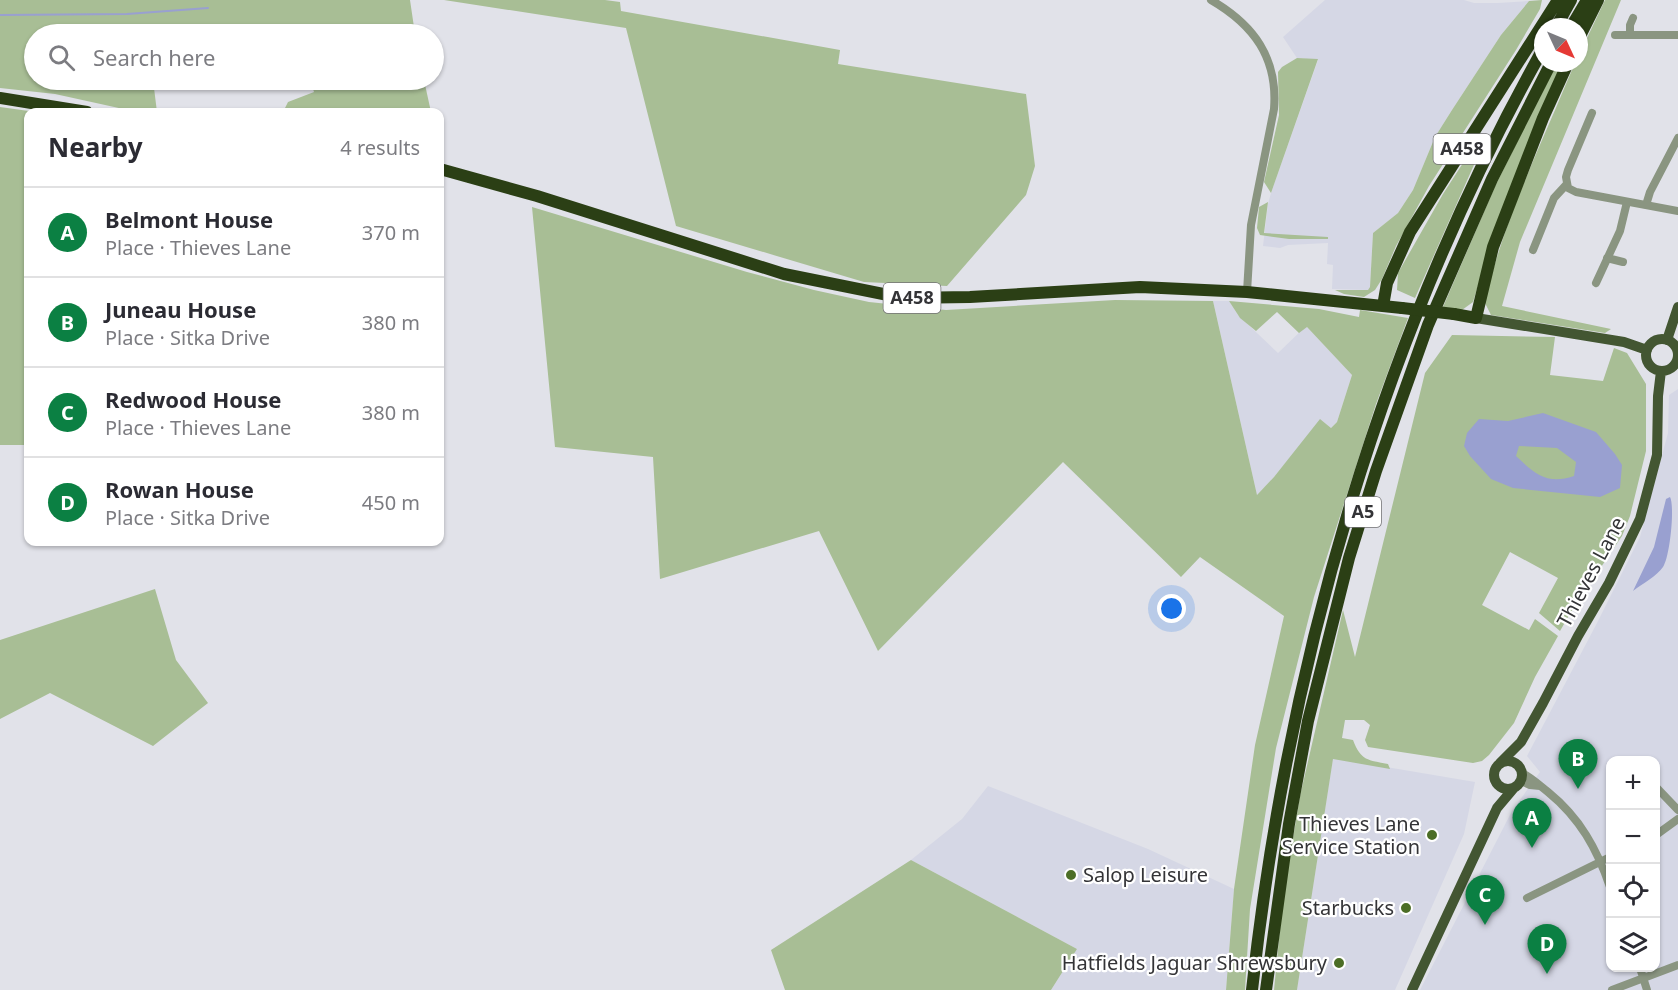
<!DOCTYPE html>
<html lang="en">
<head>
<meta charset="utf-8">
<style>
  body { margin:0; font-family:"Noto Sans",sans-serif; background:#f2f2f3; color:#2b2b33 }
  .controls { position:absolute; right:18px; bottom:18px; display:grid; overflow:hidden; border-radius:12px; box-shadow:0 2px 4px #0004 }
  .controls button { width:54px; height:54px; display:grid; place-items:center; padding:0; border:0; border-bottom:2px solid #e1e1e2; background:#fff; color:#2b2b33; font:30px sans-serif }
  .compass { position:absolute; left:1534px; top:18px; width:54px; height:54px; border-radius:50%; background:#fff; box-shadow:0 2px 4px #0004; rotate:134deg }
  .you { position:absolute; left:1172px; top:609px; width:21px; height:21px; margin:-15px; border:4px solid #fff; border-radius:50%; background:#1a73e8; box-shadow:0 0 0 9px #1a73e833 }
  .badge { display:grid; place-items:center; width:39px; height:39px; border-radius:50%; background:#0b8043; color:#fff; font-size:20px; font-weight:700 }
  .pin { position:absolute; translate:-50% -50px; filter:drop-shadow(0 2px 3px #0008) }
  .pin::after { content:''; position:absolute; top:32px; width:21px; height:18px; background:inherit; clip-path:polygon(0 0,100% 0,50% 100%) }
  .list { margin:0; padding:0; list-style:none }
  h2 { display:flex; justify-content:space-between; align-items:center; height:78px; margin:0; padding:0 24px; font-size:26px }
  h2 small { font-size:20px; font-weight:400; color:#7c7c81 }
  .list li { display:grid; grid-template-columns:39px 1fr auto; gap:18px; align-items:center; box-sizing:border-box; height:90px; padding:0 24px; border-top:2px solid #e1e1e2 }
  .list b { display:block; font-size:22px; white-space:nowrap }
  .list p { margin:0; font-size:20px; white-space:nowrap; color:#7c7c81 }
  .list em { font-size:20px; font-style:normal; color:#7c7c81 }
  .icon { flex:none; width:33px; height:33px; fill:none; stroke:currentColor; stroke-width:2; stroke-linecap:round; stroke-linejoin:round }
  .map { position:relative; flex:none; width:1678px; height:990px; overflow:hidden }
  .search { position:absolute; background:#fff; box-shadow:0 2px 4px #0004; left:24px; top:24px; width:420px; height:66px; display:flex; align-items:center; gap:15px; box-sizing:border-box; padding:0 21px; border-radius:33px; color:#7c7c81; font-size:22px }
  .panel { position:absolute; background:#fff; box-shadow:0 2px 4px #0004; left:24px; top:108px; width:420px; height:438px; border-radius:12px }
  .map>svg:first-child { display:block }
  .built { fill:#d5d7e5; fill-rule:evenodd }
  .green { fill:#a8be95 }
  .water { fill:#99a0d0; fill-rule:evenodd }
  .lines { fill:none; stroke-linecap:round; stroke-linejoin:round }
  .stream { stroke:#99a0d0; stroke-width:2 }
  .minor { stroke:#8a9581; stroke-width:8 }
  .major { stroke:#435632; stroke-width:10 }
  .highway { stroke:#2b3f15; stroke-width:12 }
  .highway-bridge { stroke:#2b3f15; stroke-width:12 }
  .poi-dot { fill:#4c6e26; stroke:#fff; stroke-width:2 }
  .labels { text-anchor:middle; stroke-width:4.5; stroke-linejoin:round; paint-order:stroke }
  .shield { fill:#fff; stroke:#717173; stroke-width:1.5 }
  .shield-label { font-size:18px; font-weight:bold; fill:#343437 }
  .street-label { font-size:20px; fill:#343437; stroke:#fff }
  .poi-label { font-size:20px; fill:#343437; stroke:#fff; text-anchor:end }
</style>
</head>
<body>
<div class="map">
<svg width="1678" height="990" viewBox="0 0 1678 990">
  <rect width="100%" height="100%" fill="#e1e2e9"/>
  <path class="built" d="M1325 0H1464L1474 3H1498L1529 1 1501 35 1452 110 1435 137 1413 190 1398 213 1373 233 1370 287 1368 290 1332 289 1333 265 1327 264 1328 243 1288 245 1280 248 1263 246 1268 204 1271 193 1318 60 1297 58 1283 37Z
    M1213 301H1229L1238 315 1278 353 1306 326 1352 375 1337 422 1331 428 1321 420 1274 477 1257 495Z
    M1678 389V990H1420L1512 811 1540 772 1527 756 1597 623 1640 537 1668 433 1669 395ZM1610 760H1656V968H1610Z
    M1333 758 1475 782 1464 834 1395 990H1297Z
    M988 786 1148 849 1234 889 1226 990H1051L1077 949 911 860 962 819Z"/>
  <path class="green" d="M0 0H410L415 34H34V80H153L157 112H137L55 94 0 88Z
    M444 0H605L620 2 621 11 840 50 838 64 1026 94 1035 166 1026 195 947 286 864 282 676 226 626 28Z
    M1542 0 1540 9 1516 50 1429 186 1396 246 1382 279 1375 290 1364 297 1344 294 1335 290H1368L1370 287 1373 233 1398 213 1413 190 1435 137 1452 110 1501 35 1529 1Z
    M1605 0H1621L1520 242 1502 306 1611 329 1605 333 1491 315 1485 303C1501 227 1536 156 1566 84L1575 63H1579V55Z
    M1297 58 1318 59 1271 193 1264 182 1279 115 1278 72 1282 67Z
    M1557 63H1564L1498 219 1473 302 1462 310 1443 307 1496 184Z
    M310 80H424L431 112H283L288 102 314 92Z
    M0 107 36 112H28V445H0Z
    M1474 146 1481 149 1415 298 1397 290 1398 273 1443 194Z
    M1268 202 1264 233 1328 237V239H1289L1260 235 1257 228 1259 207Z
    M532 207 747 272 814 290 869 302 946 310 1115 300 1213 301 1257 495 1274 477 1320 419 1331 428 1337 422 1352 375 1307 327 1299 333 1277 312 1256 331 1240 318 1229 301 1319 309 1359 317 1360 310 1408 318 1376 404 1314 597 1276 748 1250 909 1245 990H1226L1234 889 1255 745 1284 616 1200 557 1181 577 1063 462 878 651 819 531 660 579 653 457 555 447Z
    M1452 335 1555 337 1550 375 1603 381 1614 348 1627 353 1646 384V451L1630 516 1622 536 1595 576 1586 586 1560 631 1539 613 1558 578 1510 552 1482 605 1529 630 1535 619 1558 636 1535 677 1514 723 1489 755 1482 761 1473 763 1368 747 1365 740 1370 725 1364 720H1345L1342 738 1353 740C1361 761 1368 760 1388 764L1390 769 1333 759 1297 990H1274L1283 898 1300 796 1343 610 1355 657 1425 373Z
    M155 589 176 660 208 703 153 746 50 693 0 719V640Z
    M911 860 1077 949 1051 990H785L771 950Z"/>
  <path class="water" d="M1543 413 1596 432 1615 454 1622 465 1620 488 1600 497 1513 488 1491 479 1470 456 1464 446 1467 433 1479 419 1508 421ZM1519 446 1557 448 1576 462 1574 476C1547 485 1535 474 1516 456Z
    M1670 497C1675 506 1670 557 1663 567 1657 576 1642 584 1633 591L1654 547 1666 499Z"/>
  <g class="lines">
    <path class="stream" d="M0 15 127 14 208 8"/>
    <path class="minor" d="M1211 0C1254 25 1278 58 1274 109L1251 225 1247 292
      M1615 35H1678
      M1630 35V25L1633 18
      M1592 113 1568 170 1566 177 1568 188 1576 192 1678 211
      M1646 205 1650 192 1678 138
      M1533 250 1554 198 1566 185
      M1607 258 1623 262
      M1596 283 1620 231 1627 202
      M1522 773C1532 778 1539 785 1548 792 1580 818 1597 849 1610 887
      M1521 781 1530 785 1540 786
      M1656 787 1678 810
      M1656 835 1678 819
      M1527 898 1610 857
      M1640 968 1647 990
      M1612 990 1678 965"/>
    <path class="major" d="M1476 318 1624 342 1647 350
      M1646 355a16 16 0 1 1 32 0a16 16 0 1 1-32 0Z
      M1667 340 1678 307
      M1494 775a14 14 0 1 1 28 0a14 14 0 1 1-28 0Z
      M1500 763 1521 742 1543 703 1578 636 1609 583 1640 519 1657 455 1658 396 1661 371
      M1412 990 1497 808 1513 789"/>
    <path class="highway" d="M1556 27 1571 0
      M1571 27 1587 0
      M1579 38 1598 0
      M0 98 87 112
      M440 169 537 196 784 274 903 298 970 297 1140 287 1247 292 1402 308
      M1383 306 1387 283 1410 232 1558 0
      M1454 314 1476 318 1493 247 1543 118 1568 63
      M1252 990C1288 663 1381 337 1543 49
      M1266 990 1289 824 1308 721 1349 558 1376 471 1428 325 1492 179 1551 63"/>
    <path class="highway-bridge" d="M1402 308 1454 314"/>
  </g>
  <g class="poi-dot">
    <circle cx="1432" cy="835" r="6"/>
    <circle cx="1071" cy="875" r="6"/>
    <circle cx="1406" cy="908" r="6"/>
    <circle cx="1339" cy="963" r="6"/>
  </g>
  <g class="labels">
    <g class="shield">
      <rect x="1433.5" y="134" width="57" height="30" rx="4.5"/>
      <rect x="883.5" y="283" width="57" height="30" rx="4.5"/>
      <rect x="1345" y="497" width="36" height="30" rx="4.5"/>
    </g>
    <g class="shield-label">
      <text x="1462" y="155">A458</text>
      <text x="912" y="304">A458</text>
      <text x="1363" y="518">A5</text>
    </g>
    <g class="street-label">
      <text transform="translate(1591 572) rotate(-62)" y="7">Thieves Lane</text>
    </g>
    <g class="poi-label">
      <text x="1420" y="831">Thieves Lane<tspan x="1420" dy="23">Service Station</tspan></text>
      <text x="1083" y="882" text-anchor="start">Salop Leisure</text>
      <text x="1394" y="915">Starbucks</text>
      <text x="1327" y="970">Hatfields Jaguar Shrewsbury</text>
    </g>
  </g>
</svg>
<div class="controls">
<button>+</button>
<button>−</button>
<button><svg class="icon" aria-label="locate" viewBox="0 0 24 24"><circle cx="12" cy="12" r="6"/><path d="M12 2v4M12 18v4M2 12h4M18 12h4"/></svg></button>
<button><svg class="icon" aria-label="layers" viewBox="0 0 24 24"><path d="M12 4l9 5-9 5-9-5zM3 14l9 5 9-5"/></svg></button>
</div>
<svg class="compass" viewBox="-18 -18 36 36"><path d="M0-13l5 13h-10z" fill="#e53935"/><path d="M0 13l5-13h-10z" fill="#7c7c81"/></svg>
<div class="you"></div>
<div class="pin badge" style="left:1532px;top:848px">A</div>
<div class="pin badge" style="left:1578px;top:789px">B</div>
<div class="pin badge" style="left:1485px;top:925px">C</div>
<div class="pin badge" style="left:1547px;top:974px">D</div>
<div class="search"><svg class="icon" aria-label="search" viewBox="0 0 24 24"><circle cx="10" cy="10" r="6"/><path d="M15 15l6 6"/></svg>Search here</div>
<section class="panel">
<h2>Nearby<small>4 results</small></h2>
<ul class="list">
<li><span class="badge">A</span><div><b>Belmont House</b><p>Place · Thieves Lane</p></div><em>370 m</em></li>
<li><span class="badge">B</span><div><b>Juneau House</b><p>Place · Sitka Drive</p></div><em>380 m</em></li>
<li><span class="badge">C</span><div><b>Redwood House</b><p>Place · Thieves Lane</p></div><em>380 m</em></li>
<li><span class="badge">D</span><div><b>Rowan House</b><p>Place · Sitka Drive</p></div><em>450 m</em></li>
</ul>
</section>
</div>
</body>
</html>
